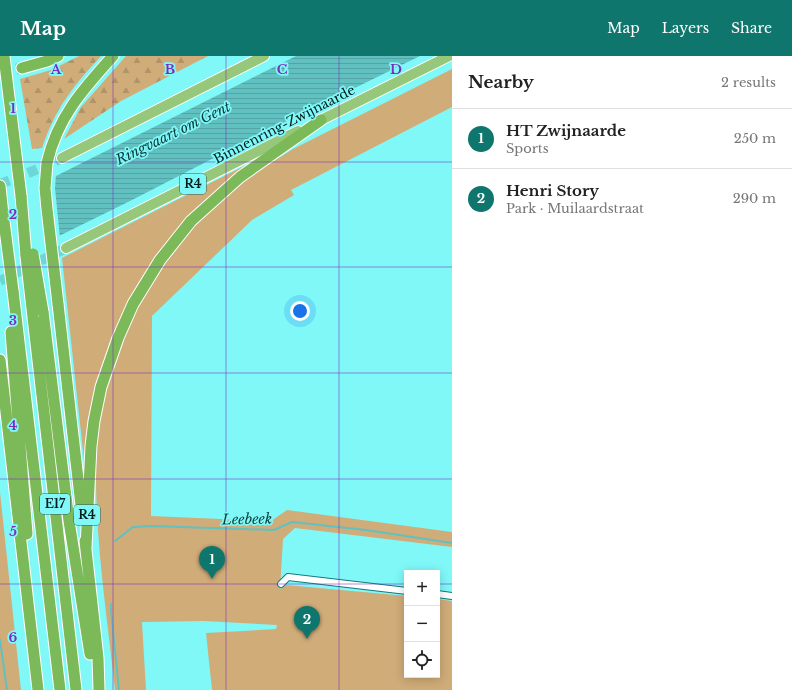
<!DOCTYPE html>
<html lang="en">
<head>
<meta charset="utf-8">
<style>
  body { margin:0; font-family:"Libre Baskerville",serif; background:#f6f6f6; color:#222 }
  .controls { position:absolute; right:12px; bottom:12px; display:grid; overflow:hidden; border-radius:0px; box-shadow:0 2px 10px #0003 }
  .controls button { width:36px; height:36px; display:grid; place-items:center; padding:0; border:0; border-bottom:1px solid #e0e0e0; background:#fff; color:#222; font:20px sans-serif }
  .you { position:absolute; left:300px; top:255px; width:14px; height:14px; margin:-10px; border:3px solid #fff; border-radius:50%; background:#1a73e8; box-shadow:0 0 0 6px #1a73e833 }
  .badge { display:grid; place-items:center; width:26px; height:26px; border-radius:50%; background:#0f766e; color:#fff; font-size:13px; font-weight:700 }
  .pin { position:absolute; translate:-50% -33px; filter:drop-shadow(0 1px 2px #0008) }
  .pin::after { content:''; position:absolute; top:21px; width:14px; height:12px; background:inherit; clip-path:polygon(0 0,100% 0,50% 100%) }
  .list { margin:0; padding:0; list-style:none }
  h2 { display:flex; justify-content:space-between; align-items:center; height:52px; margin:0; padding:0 16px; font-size:17px }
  h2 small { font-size:13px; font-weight:400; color:#767676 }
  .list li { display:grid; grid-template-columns:26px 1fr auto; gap:12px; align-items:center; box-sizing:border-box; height:60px; padding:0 16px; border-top:1px solid #e0e0e0 }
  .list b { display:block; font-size:15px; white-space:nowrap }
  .list p { margin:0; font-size:13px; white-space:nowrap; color:#767676 }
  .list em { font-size:13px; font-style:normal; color:#767676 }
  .icon { flex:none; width:22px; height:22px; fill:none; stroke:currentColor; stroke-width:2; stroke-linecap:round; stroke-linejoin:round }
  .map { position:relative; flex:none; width:452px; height:634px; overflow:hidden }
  header { display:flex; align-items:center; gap:24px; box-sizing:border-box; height:56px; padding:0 20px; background:#0f766e; color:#fff }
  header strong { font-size:19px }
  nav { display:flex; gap:22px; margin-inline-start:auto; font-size:14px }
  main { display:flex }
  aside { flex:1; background:#fff }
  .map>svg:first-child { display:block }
  .green { fill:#d0ac79 }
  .forest { fill:url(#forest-firs) }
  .water { fill:url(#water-rules) }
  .pier { fill:#80f8f8 }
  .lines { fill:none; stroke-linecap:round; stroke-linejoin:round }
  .stream { stroke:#61c0c0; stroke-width:2 }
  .trunk-tunnel { stroke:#6dd7d7; stroke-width:10; stroke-dasharray:10 5; stroke-linecap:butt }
  .motorway-tunnel { stroke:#6dd7d7; stroke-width:11; stroke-dasharray:11 5.5; stroke-linecap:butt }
  .minor-casing { stroke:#107b7b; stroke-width:8 }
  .trunk-casing { stroke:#fff; stroke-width:12 }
  .motorway-casing { stroke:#fff; stroke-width:13 }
  .minor { stroke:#fff; stroke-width:6 }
  .trunk { stroke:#96c77a; stroke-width:10 }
  .motorway { stroke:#7cb958; stroke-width:11 }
  .motorway-bridge-casing { stroke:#fff; stroke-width:13; stroke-linecap:butt }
  .motorway-bridge { stroke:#7cb958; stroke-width:11 }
  .grid { fill:none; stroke:#7b2cbf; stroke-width:1; stroke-opacity:0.55 }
  .labels { text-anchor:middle; stroke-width:3.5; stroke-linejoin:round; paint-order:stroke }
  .shield { fill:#80f8f8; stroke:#285e5e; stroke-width:1 }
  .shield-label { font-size:12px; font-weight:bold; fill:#021c1c }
  .street-label { font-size:13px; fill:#021c1c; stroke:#80f8f8 }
  .water-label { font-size:14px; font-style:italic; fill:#0b3a3a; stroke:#80f8f8 }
  .grid-label { font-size:13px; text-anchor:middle; font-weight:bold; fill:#7b2cbf; stroke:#80f8f8; stroke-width:3.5; stroke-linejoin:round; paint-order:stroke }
</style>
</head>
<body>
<header>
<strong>Map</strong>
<nav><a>Map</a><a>Layers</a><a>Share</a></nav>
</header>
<main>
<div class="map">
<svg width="452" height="634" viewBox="0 0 452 634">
  <defs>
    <pattern id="forest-firs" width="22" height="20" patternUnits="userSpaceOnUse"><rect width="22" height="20" fill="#d0ac79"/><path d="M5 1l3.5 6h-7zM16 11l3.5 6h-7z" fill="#b19368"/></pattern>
    <pattern id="water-rules" width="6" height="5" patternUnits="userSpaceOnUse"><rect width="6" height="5" fill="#61c0c0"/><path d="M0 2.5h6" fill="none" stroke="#53a4a4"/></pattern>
  </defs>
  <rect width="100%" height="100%" fill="#80f8f8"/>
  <path class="green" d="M452 13V51L291 134 294 139 252 164 152 260 151 460 271 465 287 454 452 476V491L295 472 283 483 280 533 286 529 407 540V619H437V543L452 545V634H212L206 577 276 573 277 569 203 565 142 566 146 634H115C107 559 95 484 96 409L84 404 62 202 258 103 274 105 293 93Z
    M0 436 21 634H0Z"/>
  <path class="forest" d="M79 0H101C89 13 77 26 67 41 56 56 48 74 42 92L32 93 20 23 51 14Z
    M126 0H208L121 45 64 83 81 51Z"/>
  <path class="water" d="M296 0H420L243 87 130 145 0 209V148Z"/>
  <path class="pier" d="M56 118 55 132 60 182 0 211V146Z"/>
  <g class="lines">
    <path class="stream" d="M115 485 133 471 152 470 274 474 292 466 366 474 452 487
      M111 548V555L119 634
      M0 584 7 634"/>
    <path class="trunk-tunnel" d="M0 128 33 115 62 102
      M0 225 66 192"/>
    <path class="motorway-tunnel" d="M0 16 22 12"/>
    <defs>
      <path id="minor" d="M281 528 288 521 407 535
        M437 538 452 540"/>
      <path id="trunk" d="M315 67 449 0
        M62 102 264 0
        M66 192 298 75"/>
      <path id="motorway" d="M22 12 47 5 58 0
        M47 107C57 62 83 33 113 0
        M0 130 2 150
        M21 140 26 200
        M13 235 60 634
        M58 248 82 458
        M43 256 69 465 90 598
        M33 261 76 634
        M11 276 27 478
        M0 304 38 634
        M85 485 98 602 99 634
        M86 492 91 390 94 365 101 331 118 282 133 248 160 204 191 165 240 121 321 64"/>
    </defs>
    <use href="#minor" class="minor-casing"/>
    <use href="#trunk" class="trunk-casing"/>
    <use href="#motorway" class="motorway-casing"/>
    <use href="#minor" class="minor"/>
    <use href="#trunk" class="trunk"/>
    <use href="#motorway" class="motorway"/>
    <defs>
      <path id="motorway-bridge" d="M4 0 21 140
        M47 107 45 132 47 153 58 248
        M2 150 13 235
        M33 198 43 256
        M26 200 33 261"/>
    </defs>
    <use href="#motorway-bridge" class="motorway-bridge-casing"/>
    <use href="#motorway-bridge" class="motorway-bridge"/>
  </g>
  <path class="grid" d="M113 0V634M226 0V634M339 0V634M0 106H452M0 211H452M0 317H452M0 423H452M0 528H407M437 528H452"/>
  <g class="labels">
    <g class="shield">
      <rect x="180" y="118" width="26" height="20" rx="3"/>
      <rect x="40" y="438" width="30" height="20" rx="3"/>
      <rect x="74" y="449" width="26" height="20" rx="3"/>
    </g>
    <g class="shield-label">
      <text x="193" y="132">R4</text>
      <text x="55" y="452">E17</text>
      <text x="87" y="463">R4</text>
    </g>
    <g class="street-label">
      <text transform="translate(284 68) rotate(-27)" y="5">Binnenring-Zwijnaarde</text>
    </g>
    <g class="water-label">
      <text transform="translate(173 77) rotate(-26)" y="5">Ringvaart om Gent</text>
      <text transform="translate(247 463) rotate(-1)" y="5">Leebeek</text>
    </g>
  </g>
  <g class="grid-label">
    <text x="56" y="18">A</text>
    <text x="170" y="18">B</text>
    <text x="282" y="18">C</text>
    <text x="396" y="18">D</text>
    <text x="13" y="57">1</text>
    <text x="13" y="163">2</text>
    <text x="13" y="269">3</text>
    <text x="13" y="374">4</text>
    <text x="13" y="480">5</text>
    <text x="13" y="586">6</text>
  </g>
</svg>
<div class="controls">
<button>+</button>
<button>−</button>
<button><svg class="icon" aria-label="locate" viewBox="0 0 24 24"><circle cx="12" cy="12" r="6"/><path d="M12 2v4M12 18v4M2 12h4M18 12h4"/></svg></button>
</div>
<div class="you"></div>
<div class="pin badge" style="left:212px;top:523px">1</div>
<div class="pin badge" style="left:307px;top:583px">2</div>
</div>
<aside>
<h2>Nearby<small>2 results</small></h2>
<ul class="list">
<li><span class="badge">1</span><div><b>HT Zwijnaarde</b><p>Sports</p></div><em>250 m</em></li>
<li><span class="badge">2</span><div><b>Henri Story</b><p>Park · Muilaardstraat</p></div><em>290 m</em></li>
</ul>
</aside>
</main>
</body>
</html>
